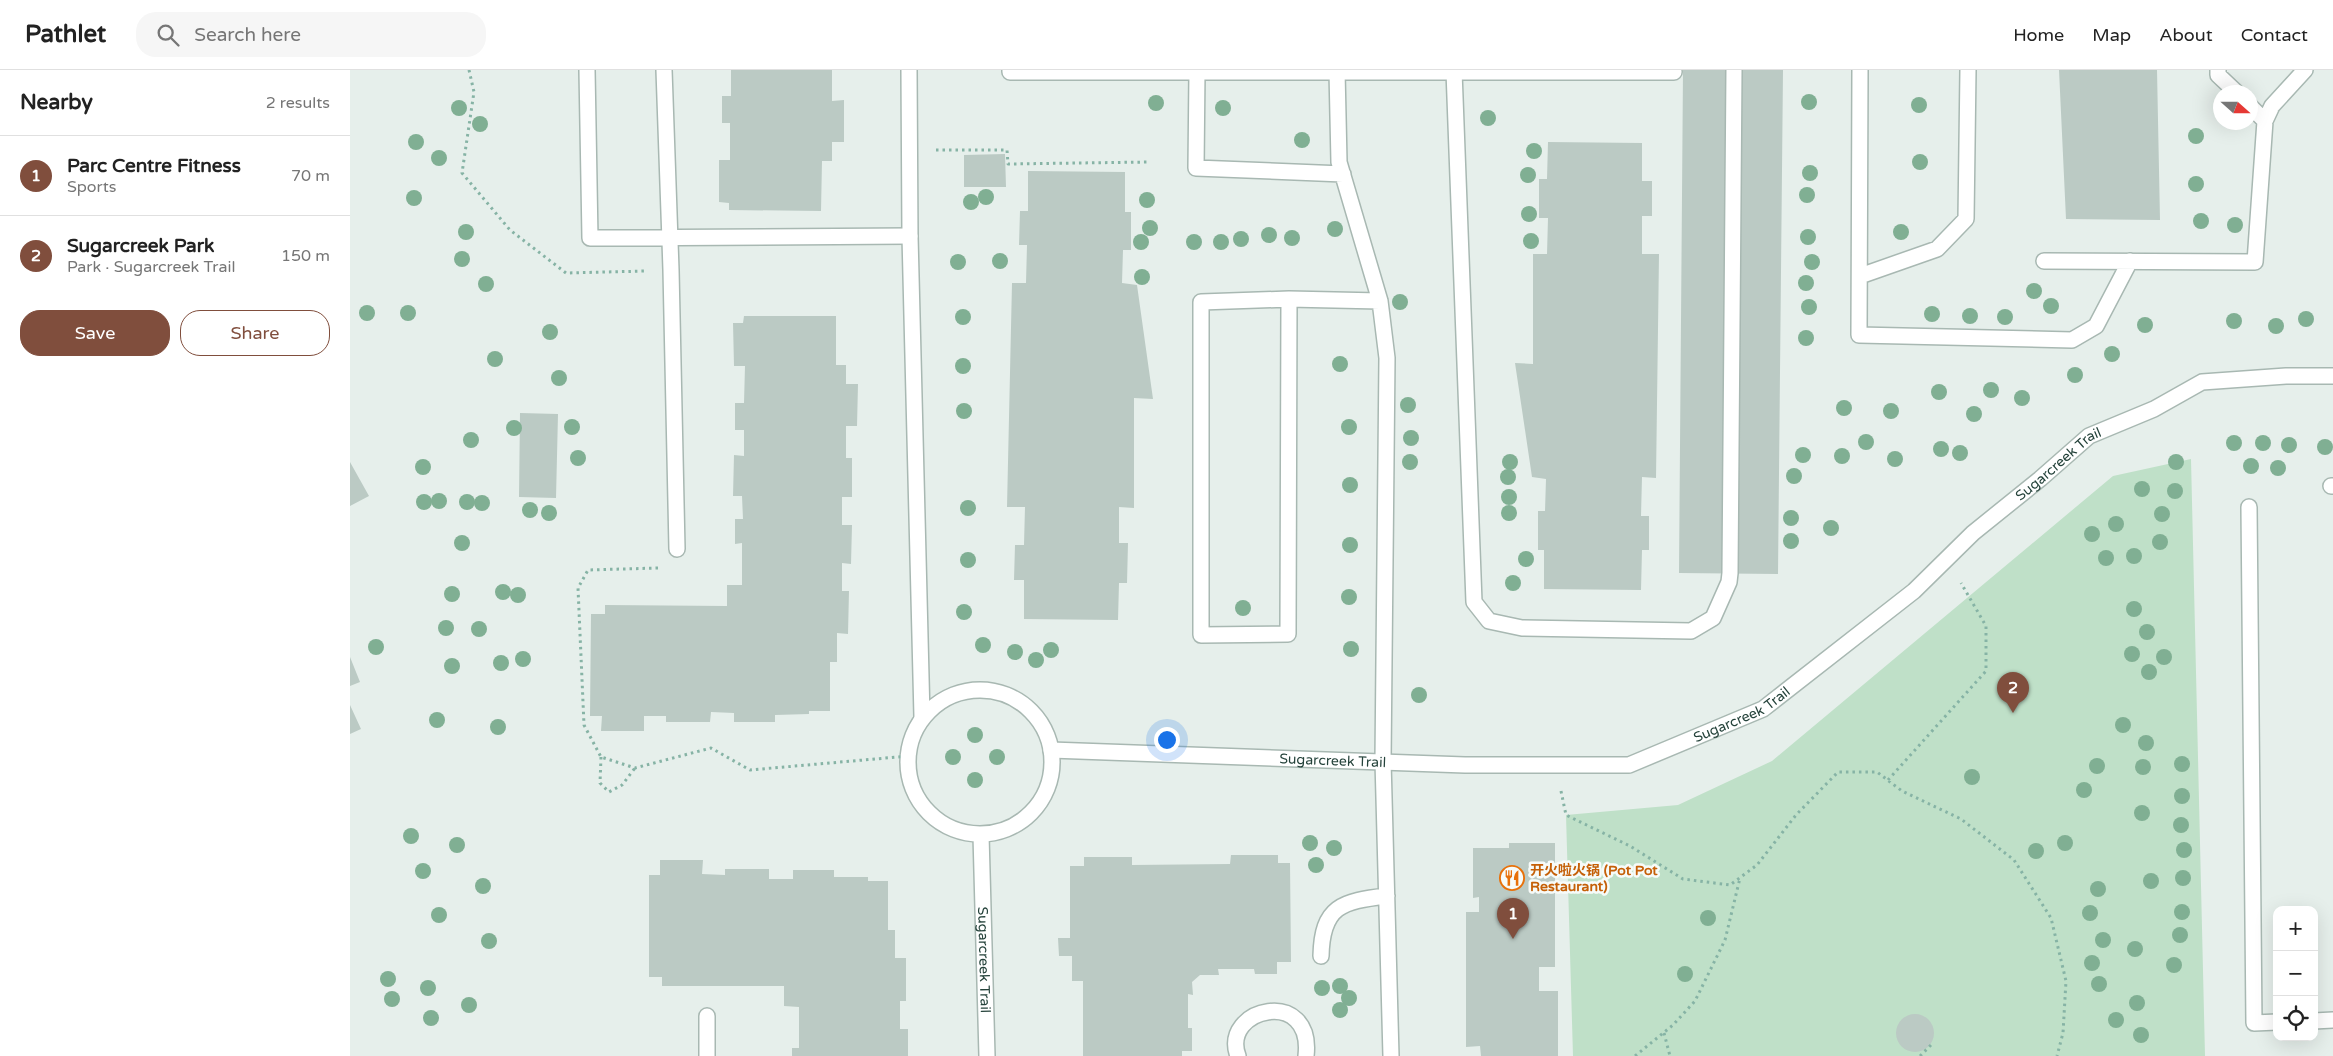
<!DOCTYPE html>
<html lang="en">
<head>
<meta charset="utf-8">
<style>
  body { margin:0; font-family:"Varela Round","Noto Sans SC",sans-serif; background:#f6f6f6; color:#222 }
  .controls { position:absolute; right:15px; bottom:15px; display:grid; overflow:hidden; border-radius:10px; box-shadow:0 5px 20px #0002 }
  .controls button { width:45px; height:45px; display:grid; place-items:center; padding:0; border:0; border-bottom:1px solid #e0e0e0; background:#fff; color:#222; font:25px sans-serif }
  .compass { position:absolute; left:1863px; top:15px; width:45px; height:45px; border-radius:50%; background:#fff; box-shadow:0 5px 20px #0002; rotate:111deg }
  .you { position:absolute; left:816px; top:669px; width:18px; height:18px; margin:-12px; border:4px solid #fff; border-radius:50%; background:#1a73e8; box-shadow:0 0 0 8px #1a73e833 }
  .badge { display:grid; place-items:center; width:32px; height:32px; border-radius:50%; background:#804e3d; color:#fff; font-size:16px; font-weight:700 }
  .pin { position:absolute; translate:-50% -41px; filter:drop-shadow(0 1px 2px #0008) }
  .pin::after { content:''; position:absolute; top:26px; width:18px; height:15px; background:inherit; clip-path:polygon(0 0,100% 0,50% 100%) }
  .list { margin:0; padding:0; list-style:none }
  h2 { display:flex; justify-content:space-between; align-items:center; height:65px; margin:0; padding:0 20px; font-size:21px }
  h2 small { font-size:16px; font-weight:400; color:#767676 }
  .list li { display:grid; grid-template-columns:32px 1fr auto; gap:15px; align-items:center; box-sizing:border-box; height:80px; padding:0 20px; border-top:1px solid #e0e0e0 }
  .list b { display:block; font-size:19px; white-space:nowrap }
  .list p { margin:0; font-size:16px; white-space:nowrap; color:#767676 }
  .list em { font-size:16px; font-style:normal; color:#767676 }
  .actions { display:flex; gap:10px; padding:15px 20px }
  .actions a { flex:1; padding:11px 0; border:1px solid #804e3d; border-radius:20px; text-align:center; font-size:18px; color:#804e3d }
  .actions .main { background:#804e3d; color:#fff }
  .icon { flex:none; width:28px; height:28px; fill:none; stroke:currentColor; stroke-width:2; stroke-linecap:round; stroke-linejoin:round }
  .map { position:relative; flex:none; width:1983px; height:986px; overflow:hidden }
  header { display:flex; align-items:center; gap:30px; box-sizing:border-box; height:70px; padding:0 25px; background:#fff; border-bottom:1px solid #e0e0e0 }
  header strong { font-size:24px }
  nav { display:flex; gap:28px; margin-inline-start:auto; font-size:18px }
  .search { width:350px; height:45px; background:#f6f6f6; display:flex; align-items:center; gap:12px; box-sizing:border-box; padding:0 18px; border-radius:20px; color:#767676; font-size:19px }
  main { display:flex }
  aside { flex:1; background:#fff }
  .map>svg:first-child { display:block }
  .green { fill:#bfe0c8 }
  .building { fill:#bbcac4 }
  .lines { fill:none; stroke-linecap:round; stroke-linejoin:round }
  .lane-casing { stroke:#a8b8b2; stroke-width:18 }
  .street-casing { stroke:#a8b8b2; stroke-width:18 }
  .path { stroke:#86b3a5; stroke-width:3; stroke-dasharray:2.5 4; stroke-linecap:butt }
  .lane { stroke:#fff; stroke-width:15 }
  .street { stroke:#fff; stroke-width:15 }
  .tree { fill:#80af93 }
  .labels { text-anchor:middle; stroke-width:5; stroke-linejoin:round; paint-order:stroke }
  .street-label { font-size:14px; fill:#24423a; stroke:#f7fbf9 }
  .food-label { font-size:14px; font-weight:bold; fill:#c56008; stroke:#f7fbf9; text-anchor:start }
</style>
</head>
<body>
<header>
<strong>Pathlet</strong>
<div class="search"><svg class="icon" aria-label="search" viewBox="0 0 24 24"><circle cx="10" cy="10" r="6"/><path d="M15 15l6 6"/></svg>Search here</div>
<nav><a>Home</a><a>Map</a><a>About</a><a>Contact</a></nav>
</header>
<main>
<aside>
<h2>Nearby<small>2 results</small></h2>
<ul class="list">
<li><span class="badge">1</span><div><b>Parc Centre Fitness</b><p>Sports</p></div><em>70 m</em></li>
<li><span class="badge">2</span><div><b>Sugarcreek Park</b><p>Park · Sugarcreek Trail</p></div><em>150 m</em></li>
</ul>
<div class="actions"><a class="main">Save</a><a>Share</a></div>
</aside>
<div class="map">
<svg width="1983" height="986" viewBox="0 0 1983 986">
  <rect width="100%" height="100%" fill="#e6efeb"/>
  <path class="green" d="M1841 389 1855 986H1223L1216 745 1328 735 1422 691 1763 406Z"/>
  <path class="building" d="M381 0H482V31L494 30V72H482V91H472L471 141 379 140V133L369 132V90H380V53H372V26H381Z
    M1333 0H1433L1428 504 1329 503Z
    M1709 0H1807L1810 150 1716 149Z
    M1198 72 1292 73V111H1302V146H1292V184H1309L1306 408 1292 407 1291 446H1299V480H1292L1291 520 1194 519V480H1188V441H1195L1196 409 1182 407 1165 293 1183 294V184H1197L1198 148H1189V109H1197Z
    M655 84 656 117H614V85Z
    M678 101 775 102V142H781V180H773L772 213 787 215 803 329 784 328V438L769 437V473H778L777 513H769L768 550 674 549V510H664L665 475H674L675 437H657L662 213H676L677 175H669L670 141H678Z
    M394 246H486V295H496V314H508L507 356H496V388H502V427H492V455H502L501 494 492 493V521H499L498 564 487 563V592H480V641H459V644L425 645V652H384V643L361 642 360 652H316V646H294V661H251L252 646H240L241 544H255V535L377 536V515H392V473L385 474V449H393L392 426H383L384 385 394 386V360H385V333H394L395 296H384L383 253H393Z
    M170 343 208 344 206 428 169 427Z
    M0 392 19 426 0 436Z
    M0 587 10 612 0 616Z
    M0 635 11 659 0 664Z
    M1159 773H1205V897H1189V921H1208V986H1131L1130 976 1116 977V842H1129V827L1123 828V778H1159Z
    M881 785H928V793H940L941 892H927V904H905L904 899H868L869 905H850L842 912 843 925 838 924V958H842V981H832V986H733V911H722V886H709L708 868H720V796H734V787H782V795L880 794Z
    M310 790H353L352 804 375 805V799H419V809H443V800H484V807H518V811H538V860H545V888H556V931H550V959H558V986H442V978H449V937L434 936V916H312V907H299V805H310Z
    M1546 963a19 19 0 1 1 38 0a19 19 0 1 1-38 0Z"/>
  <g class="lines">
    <defs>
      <path id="lane" d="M237 0 240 168 560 166
        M314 0 321 200 327 479
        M660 0V2H1324
        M1510 0 1509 265 1722 270 1746 256 1780 191
        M1868 0V5L1886 22
        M847 1 846 98 993 104
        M987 1 989 92 1030 231 1037 288 1033 691 1041 986
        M1104 1 1124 532 1139 551 1172 558 1341 561 1363 548 1379 512 1380 503 1384 0
        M1900 36 1915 51
        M1694 191 1905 192 1915 51 1922 36 1955 0
        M1510 206 1587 179 1616 149 1618 0
        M939 229 938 564 851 565V232L939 229 1030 231
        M1981 416H1983
        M1899 437 1904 953 1927 952
        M971 886C972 836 992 831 1037 826
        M1964 951 1983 950
        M357 986V946
        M888 986C870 938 964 916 956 986"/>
      <g id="street">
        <path d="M559 0 560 166 572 647"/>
        <circle cx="630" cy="692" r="72"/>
        <path id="s1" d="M701 680 1115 695H1279L1413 639 1564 521 1623 463 1690 409 1739 366 1804 339 1852 312 1936 306H1983"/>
        <path id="s2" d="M631 765 637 986"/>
      </g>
    </defs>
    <use href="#lane" class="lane-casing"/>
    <use href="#street" class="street-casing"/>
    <path class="path" d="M119 0 124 22 112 103 160 160 216 203 296 201
      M586 80H657L658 94 800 92
      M308 498 238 500 228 518 234 655 251 687 285 698 361 678 400 700 559 686
      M251 687 250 713 259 722 272 715 285 698
      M1538 710 1636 601V556L1611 513
      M1211 721 1216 745 1280 776 1333 809 1380 815 1407 795 1446 745 1488 702H1527L1552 721 1611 749 1664 790 1701 848 1716 911 1713 963 1707 986
      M1314 963 1320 986
      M1285 986 1323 955 1345 931 1375 870 1390 808
      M1570 986 1581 975"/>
    <use href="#lane" class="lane"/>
    <use href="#street" class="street"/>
  </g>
  <g class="tree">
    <circle cx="1459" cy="32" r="8"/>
    <circle cx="806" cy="33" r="8"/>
    <circle cx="1569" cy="35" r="8"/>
    <circle cx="109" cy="38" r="8"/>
    <circle cx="873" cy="38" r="8"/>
    <circle cx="1138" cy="48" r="8"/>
    <circle cx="130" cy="54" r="8"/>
    <circle cx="1846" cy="66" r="8"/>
    <circle cx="952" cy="70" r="8"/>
    <circle cx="66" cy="72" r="8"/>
    <circle cx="1184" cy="81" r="8"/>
    <circle cx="89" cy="88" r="8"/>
    <circle cx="1570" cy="92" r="8"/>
    <circle cx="1460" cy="103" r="8"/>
    <circle cx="1178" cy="105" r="8"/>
    <circle cx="1846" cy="114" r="8"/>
    <circle cx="1457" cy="125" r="8"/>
    <circle cx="636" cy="127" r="8"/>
    <circle cx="64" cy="128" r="8"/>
    <circle cx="797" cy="130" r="8"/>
    <circle cx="621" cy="132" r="8"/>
    <circle cx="1179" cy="144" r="8"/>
    <circle cx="1851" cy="151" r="8"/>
    <circle cx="1885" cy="155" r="8"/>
    <circle cx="800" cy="158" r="8"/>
    <circle cx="985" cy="159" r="8"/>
    <circle cx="116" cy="162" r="8"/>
    <circle cx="1551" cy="162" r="8"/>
    <circle cx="919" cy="165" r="8"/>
    <circle cx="1458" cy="167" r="8"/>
    <circle cx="942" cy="168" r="8"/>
    <circle cx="891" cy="169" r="8"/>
    <circle cx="1181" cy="171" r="8"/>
    <circle cx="791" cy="172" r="8"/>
    <circle cx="844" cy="172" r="8"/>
    <circle cx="871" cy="172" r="8"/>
    <circle cx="112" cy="189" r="8"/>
    <circle cx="650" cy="191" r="8"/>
    <circle cx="608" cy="192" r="8"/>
    <circle cx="1462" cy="192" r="8"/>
    <circle cx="792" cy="207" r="8"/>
    <circle cx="1456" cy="213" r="8"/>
    <circle cx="136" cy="214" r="8"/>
    <circle cx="1684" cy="221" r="8"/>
    <circle cx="1050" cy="232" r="8"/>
    <circle cx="1701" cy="236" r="8"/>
    <circle cx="1459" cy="237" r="8"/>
    <circle cx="17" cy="243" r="8"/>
    <circle cx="58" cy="243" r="8"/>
    <circle cx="1582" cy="244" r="8"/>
    <circle cx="1620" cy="246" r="8"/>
    <circle cx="613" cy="247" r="8"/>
    <circle cx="1655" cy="247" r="8"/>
    <circle cx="1956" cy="249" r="8"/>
    <circle cx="1884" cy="251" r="8"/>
    <circle cx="1795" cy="255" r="8"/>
    <circle cx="1926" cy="256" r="8"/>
    <circle cx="200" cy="262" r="8"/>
    <circle cx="1456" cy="268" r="8"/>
    <circle cx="1762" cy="284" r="8"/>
    <circle cx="145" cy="289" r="8"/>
    <circle cx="990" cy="294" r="8"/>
    <circle cx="613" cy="296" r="8"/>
    <circle cx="1725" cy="305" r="8"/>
    <circle cx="209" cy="308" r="8"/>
    <circle cx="1641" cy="320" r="8"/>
    <circle cx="1589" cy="322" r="8"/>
    <circle cx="1672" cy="328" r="8"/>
    <circle cx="1058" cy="335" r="8"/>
    <circle cx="1494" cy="338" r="8"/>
    <circle cx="614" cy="341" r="8"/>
    <circle cx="1541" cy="341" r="8"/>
    <circle cx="1624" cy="344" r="8"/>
    <circle cx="222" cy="357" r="8"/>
    <circle cx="999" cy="357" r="8"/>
    <circle cx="164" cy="358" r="8"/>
    <circle cx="1061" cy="368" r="8"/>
    <circle cx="121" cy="370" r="8"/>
    <circle cx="1516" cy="372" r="8"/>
    <circle cx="1884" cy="373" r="8"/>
    <circle cx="1913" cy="373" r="8"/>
    <circle cx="1939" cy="375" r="8"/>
    <circle cx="1975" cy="377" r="8"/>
    <circle cx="1591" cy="379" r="8"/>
    <circle cx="1610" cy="383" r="8"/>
    <circle cx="1453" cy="385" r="8"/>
    <circle cx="1492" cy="386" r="8"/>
    <circle cx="228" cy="388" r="8"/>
    <circle cx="1545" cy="389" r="8"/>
    <circle cx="1060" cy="392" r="8"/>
    <circle cx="1160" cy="392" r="8"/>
    <circle cx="1826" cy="392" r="8"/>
    <circle cx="1901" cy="396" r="8"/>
    <circle cx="73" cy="397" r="8"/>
    <circle cx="1928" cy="398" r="8"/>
    <circle cx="1444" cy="406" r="8"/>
    <circle cx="1158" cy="407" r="8"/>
    <circle cx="1000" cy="415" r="8"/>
    <circle cx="1792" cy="419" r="8"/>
    <circle cx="1825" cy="421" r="8"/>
    <circle cx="1159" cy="427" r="8"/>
    <circle cx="89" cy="431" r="8"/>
    <circle cx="74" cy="432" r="8"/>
    <circle cx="117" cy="432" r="8"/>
    <circle cx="132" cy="433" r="8"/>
    <circle cx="618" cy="438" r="8"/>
    <circle cx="180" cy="440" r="8"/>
    <circle cx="199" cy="443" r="8"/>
    <circle cx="1159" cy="443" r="8"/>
    <circle cx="1812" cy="444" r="8"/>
    <circle cx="1441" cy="448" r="8"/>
    <circle cx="1766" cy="454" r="8"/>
    <circle cx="1481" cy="458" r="8"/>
    <circle cx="1742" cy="464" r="8"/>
    <circle cx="1441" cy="471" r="8"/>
    <circle cx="1810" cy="472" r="8"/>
    <circle cx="112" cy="473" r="8"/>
    <circle cx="1000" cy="475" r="8"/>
    <circle cx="1784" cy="486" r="8"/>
    <circle cx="1756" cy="488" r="8"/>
    <circle cx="1176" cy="489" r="8"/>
    <circle cx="618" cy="490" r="8"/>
    <circle cx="1163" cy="513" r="8"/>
    <circle cx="153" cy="522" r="8"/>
    <circle cx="102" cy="524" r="8"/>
    <circle cx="168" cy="525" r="8"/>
    <circle cx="999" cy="527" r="8"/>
    <circle cx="893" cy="538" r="8"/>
    <circle cx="1784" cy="539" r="8"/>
    <circle cx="614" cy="542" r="8"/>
    <circle cx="96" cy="558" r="8"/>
    <circle cx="129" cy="559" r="8"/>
    <circle cx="1797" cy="562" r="8"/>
    <circle cx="633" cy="575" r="8"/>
    <circle cx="26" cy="577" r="8"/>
    <circle cx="1001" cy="579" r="8"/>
    <circle cx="701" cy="580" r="8"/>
    <circle cx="665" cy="582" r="8"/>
    <circle cx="1782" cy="584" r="8"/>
    <circle cx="1814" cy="587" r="8"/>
    <circle cx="173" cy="589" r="8"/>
    <circle cx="686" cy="590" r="8"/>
    <circle cx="151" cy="593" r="8"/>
    <circle cx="102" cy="596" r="8"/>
    <circle cx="1799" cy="602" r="8"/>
    <circle cx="1069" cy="625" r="8"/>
    <circle cx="87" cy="650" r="8"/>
    <circle cx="1773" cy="655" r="8"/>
    <circle cx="148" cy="657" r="8"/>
    <circle cx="625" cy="665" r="8"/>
    <circle cx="1796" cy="673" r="8"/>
    <circle cx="603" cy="687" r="8"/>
    <circle cx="647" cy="687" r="8"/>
    <circle cx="1832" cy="694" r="8"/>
    <circle cx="1747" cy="696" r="8"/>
    <circle cx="1793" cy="697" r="8"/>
    <circle cx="1622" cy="707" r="8"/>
    <circle cx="625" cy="710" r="8"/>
    <circle cx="1734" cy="720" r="8"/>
    <circle cx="1832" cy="726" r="8"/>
    <circle cx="1792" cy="743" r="8"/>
    <circle cx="1831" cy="755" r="8"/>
    <circle cx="61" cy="766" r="8"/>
    <circle cx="960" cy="773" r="8"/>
    <circle cx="1715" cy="773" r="8"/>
    <circle cx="107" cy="775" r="8"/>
    <circle cx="984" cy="778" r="8"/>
    <circle cx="1834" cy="780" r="8"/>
    <circle cx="1686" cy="781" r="8"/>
    <circle cx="966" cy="795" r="8"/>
    <circle cx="73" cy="801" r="8"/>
    <circle cx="1833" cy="808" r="8"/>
    <circle cx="1801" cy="811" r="8"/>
    <circle cx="133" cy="816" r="8"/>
    <circle cx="1748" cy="819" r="8"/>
    <circle cx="1832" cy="842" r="8"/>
    <circle cx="1740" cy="843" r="8"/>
    <circle cx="89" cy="845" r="8"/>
    <circle cx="1358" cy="848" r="8"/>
    <circle cx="1830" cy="865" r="8"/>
    <circle cx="1753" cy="870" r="8"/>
    <circle cx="139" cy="871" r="8"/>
    <circle cx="1785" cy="879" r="8"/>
    <circle cx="1742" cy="893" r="8"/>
    <circle cx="1824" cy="895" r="8"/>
    <circle cx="1335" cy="904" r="8"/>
    <circle cx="38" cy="909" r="8"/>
    <circle cx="1749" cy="914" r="8"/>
    <circle cx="990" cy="916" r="8"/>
    <circle cx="78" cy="918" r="8"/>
    <circle cx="972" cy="918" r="8"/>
    <circle cx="999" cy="928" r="8"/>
    <circle cx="42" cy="929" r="8"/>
    <circle cx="1787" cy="933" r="8"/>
    <circle cx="119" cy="935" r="8"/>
    <circle cx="990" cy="940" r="8"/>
    <circle cx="81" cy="948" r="8"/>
    <circle cx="1766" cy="950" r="8"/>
    <circle cx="1791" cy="965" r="8"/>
  </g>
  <defs>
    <symbol id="restaurant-ring" viewBox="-11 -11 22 22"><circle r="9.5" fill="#f7fbf9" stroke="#e8710a" stroke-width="1.5"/><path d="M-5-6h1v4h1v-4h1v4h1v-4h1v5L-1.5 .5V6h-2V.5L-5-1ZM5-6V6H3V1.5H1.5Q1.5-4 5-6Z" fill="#e8710a"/></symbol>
  </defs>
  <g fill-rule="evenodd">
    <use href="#restaurant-ring" x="1148" y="794" width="28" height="28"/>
  </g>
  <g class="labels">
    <g class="street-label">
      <text dy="5" stroke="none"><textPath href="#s1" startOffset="1108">Sugarcreek Trail</textPath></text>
      <text dy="5" stroke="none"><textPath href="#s1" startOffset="702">Sugarcreek Trail</textPath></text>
      <text dy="5" stroke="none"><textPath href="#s1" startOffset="282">Sugarcreek Trail</textPath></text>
      <text dy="5" stroke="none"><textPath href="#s2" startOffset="125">Sugarcreek Trail</textPath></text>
    </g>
    <g class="food-label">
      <text x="1180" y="805">开火啦火锅 (Pot Pot<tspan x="1180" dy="16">Restaurant)</tspan></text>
    </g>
  </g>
</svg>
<div class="controls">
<button>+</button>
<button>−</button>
<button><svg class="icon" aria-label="locate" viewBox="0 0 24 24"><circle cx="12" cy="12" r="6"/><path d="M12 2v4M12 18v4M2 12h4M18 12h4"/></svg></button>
</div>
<svg class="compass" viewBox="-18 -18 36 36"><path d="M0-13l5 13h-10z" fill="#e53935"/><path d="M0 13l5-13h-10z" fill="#767676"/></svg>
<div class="you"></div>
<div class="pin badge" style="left:1163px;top:869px">1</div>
<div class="pin badge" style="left:1663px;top:643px">2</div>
</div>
</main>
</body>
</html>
